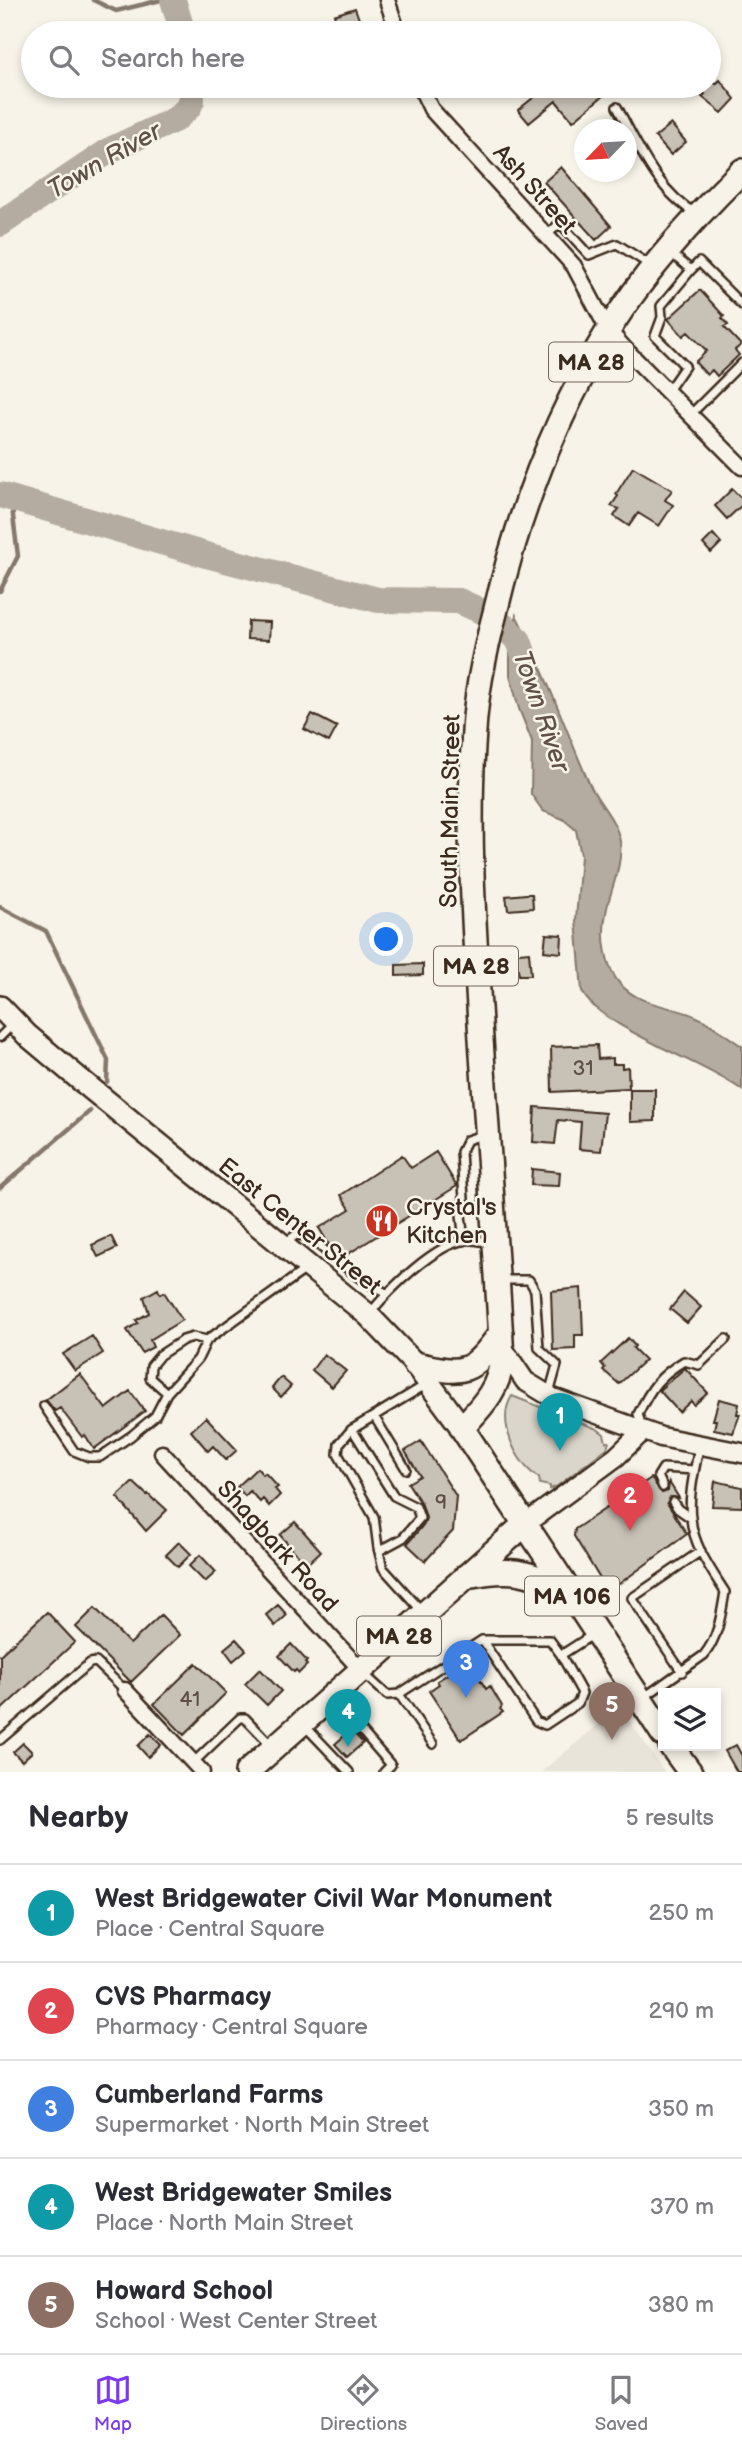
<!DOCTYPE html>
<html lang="en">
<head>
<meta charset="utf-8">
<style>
  body { margin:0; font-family:"Balsamiq Sans",sans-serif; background:#f7f7f7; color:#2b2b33 }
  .controls { position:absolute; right:21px; bottom:21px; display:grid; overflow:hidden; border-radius:0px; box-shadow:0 4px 10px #0003 }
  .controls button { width:63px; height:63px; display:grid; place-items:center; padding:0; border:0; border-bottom:2px solid #e1e1e2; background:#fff; color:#2b2b33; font:35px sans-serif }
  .compass { position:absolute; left:574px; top:119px; width:63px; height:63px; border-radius:50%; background:#fff; box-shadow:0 4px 10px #0003; rotate:245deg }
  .you { position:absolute; left:387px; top:940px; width:24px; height:24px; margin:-18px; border:5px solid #fff; border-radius:50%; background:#1a73e8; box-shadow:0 0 0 10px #1a73e833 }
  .badge { display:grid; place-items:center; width:46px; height:46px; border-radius:50%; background:#7c3aed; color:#fff; font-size:23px; font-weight:700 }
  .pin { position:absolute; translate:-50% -58px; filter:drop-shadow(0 2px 4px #0008) }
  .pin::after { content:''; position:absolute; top:37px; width:24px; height:21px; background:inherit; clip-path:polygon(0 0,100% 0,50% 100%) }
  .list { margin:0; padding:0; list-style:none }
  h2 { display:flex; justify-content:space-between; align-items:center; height:91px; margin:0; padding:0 28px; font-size:30px }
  h2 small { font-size:23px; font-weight:400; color:#7c7c81 }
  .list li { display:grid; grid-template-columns:46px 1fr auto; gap:21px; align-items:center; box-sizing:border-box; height:98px; padding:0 28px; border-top:2px solid #e1e1e2 }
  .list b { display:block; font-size:26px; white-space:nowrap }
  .list p { margin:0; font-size:23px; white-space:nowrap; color:#7c7c81 }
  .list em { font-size:23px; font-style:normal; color:#7c7c81 }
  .icon { flex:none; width:38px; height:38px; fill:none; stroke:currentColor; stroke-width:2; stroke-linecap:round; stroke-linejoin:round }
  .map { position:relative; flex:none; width:742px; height:1772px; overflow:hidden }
  .search { position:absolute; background:#fff; box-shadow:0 4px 10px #0003; left:21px; right:21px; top:21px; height:77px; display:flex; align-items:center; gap:18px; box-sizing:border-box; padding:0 24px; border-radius:38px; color:#7c7c81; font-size:26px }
  .sheet { height:581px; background:#fff }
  nav { display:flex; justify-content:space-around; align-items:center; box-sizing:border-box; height:98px; border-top:2px solid #e1e1e2; background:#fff; font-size:19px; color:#7c7c81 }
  nav a { display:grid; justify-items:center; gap:4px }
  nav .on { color:#7c3aed }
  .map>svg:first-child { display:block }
  .built { fill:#e9e4d9 }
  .green { fill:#dbd6cb; stroke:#8b8074; stroke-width:2 }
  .water { fill:#b4aca0; stroke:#84786c; stroke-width:2 }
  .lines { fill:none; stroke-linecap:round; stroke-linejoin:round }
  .stream { stroke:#84786c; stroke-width:4.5 }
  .river { stroke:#b4aca0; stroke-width:26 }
  .building { fill:#c8c1b6; stroke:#3b2a1e; stroke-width:2 }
  .service-casing { stroke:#3b2a1e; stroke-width:12 }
  .minor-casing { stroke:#3b2a1e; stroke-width:19 }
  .tertiary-casing { stroke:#3b2a1e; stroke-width:23 }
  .secondary-casing { stroke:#3b2a1e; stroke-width:26 }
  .primary-casing { stroke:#3b2a1e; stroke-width:28 }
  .service { stroke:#f7f3e8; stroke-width:7 }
  .minor { stroke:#f7f3e8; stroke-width:14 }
  .tertiary { stroke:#f7f3e8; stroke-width:18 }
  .secondary { stroke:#f7f3e8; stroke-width:21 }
  .primary { stroke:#f7f3e8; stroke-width:23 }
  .labels { text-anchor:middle; stroke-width:5; stroke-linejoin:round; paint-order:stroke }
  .number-label { font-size:21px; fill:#5e5044 }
  .shield { fill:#f7f3e8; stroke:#73665b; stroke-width:2 }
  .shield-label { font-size:23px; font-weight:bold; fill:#3b2a1e }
  .street-label { font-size:24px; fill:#3b2a1e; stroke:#f7f3e8 }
  .poi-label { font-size:24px; fill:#3b2a1e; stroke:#f7f3e8; text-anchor:start }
  .water-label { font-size:26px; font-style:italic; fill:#5f5145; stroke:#f7f3e8 }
</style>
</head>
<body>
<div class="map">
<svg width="742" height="1772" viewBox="0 0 742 1772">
  <rect width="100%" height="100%" fill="#f7f3e8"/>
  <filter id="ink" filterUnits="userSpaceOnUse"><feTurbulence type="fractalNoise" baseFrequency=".0143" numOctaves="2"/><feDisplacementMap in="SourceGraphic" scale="14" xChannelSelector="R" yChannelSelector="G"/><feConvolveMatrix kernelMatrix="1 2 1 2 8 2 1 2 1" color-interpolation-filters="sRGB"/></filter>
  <g filter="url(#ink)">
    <path class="built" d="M620 1707 665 1772H541Z"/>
    <path class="green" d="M512 1396 597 1429 604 1434 606 1442H609L607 1448 556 1487 550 1489V1486L540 1484 539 1478C516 1464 496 1421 512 1396Z"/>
    <path class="water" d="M516 615C545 670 565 729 590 785 599 804 616 819 620 841 623 867 610 889 606 913 601 936 605 967 620 984 641 1007 672 1005 697 1017 713 1024 727 1037 742 1046V1090C708 1064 597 1026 582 991L576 920 581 855 576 830 563 819 543 811 531 794 532 741 519 709 510 675V648Z"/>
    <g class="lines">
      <path class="stream" d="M93 0 116 11 161 0
        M0 591 18 556 11 500
        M0 907 46 931 108 1060 107 1082
        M0 1188 90 1111"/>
      <path class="river" d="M173 0 183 33
        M0 224 110 150 176 119 189 107 192 100 191 86
        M0 495 206 555 378 600 459 601 494 617 519 641 527 664"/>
    </g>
    <path class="building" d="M355 8 364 33H340L334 15Z
      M709 76 716 84 720 80 735 99 722 113 702 97 705 94 697 86H709Z
      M548 86H596L604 95 573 121 556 101 529 123 518 110Z
      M671 124 686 142 671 155 655 137Z
      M561 167 611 226 596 240 544 182Z
      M700 290 724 316 722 318 728 325 724 327 741 345 735 350 739 355 717 376 712 370 707 375 695 362 707 351 688 332 683 336 668 319Z
      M633 467 672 490 665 500 673 505 659 526 638 513 629 526 614 516 619 509 611 506 618 496 616 494Z
      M732 489 742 499V505L727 519 715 506Z
      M713 534 721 543 711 553 703 544Z
      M248 621 270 622 269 640 247 639Z
      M312 714 337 727 329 742 304 729Z
      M526 894H532L533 908 508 910 506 896Z
      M546 934 562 935 561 953 544 951Z
      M529 952 531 975H519L518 969H510L509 954Z
      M423 964V975L396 976V965Z
      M597 1045 598 1059 613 1058V1064H622V1068L628 1067 629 1088 552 1092 551 1047Z
      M630 1089H655V1121L630 1122Z
      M535 1107 605 1113 601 1151 579 1149 581 1122 558 1120 555 1144 533 1142Z
      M436 1152 457 1186 343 1257 331 1248 319 1228 350 1209 341 1195 402 1155 411 1168Z
      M532 1169 560 1172 559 1186 531 1185Z
      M111 1236 117 1248 98 1257 92 1245Z
      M581 1288 583 1335H575V1349L553 1350 551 1291Z
      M158 1289 160 1294 164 1292 182 1320 150 1340 153 1347 142 1353 127 1330 138 1323 136 1320 149 1313 144 1297Z
      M684 1292 701 1307 687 1323 670 1309Z
      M92 1336 103 1353 75 1371 63 1354Z
      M628 1338 635 1346 633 1348 645 1360 619 1384 603 1370 605 1368 601 1363Z
      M324 1354 346 1371 332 1387 312 1370Z
      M685 1368 708 1393 694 1405 691 1401 679 1412 659 1390Z
      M80 1374 106 1409 130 1391 145 1411 94 1449 85 1435 82 1437 60 1408 55 1411 46 1400Z
      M281 1377 291 1386 281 1397 272 1388Z
      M719 1399 739 1404 737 1414H740L733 1433 714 1429 716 1420H713Z
      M206 1417 237 1450 226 1460 213 1446 208 1451 191 1431Z
      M421 1441 456 1496 453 1531 425 1561 407 1544 424 1524 426 1518 422 1505 408 1483 420 1476 405 1451Z
      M257 1468 263 1475 265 1473 278 1487 275 1489 280 1495 269 1506 263 1499 260 1502 250 1491 245 1496 237 1487Z
      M651 1478 662 1493 668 1491 669 1482 679 1498 670 1497 667 1503 687 1534 619 1584 602 1582 574 1536 575 1529Z
      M715 1481 742 1487V1507L712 1506Z
      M133 1482 147 1495 148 1494 155 1501 156 1500 167 1510 146 1531 117 1497Z
      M295 1522 321 1551 306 1565 280 1535Z
      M179 1542 191 1554 178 1567 166 1555Z
      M200 1555 216 1572 205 1582 189 1566Z
      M278 1605 287 1615 275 1626 266 1615Z
      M95 1608 130 1644 161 1615 180 1635 131 1682 76 1627Z
      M47 1612 75 1642 0 1711V1655Z
      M236 1639 246 1650 233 1661 224 1649Z
      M291 1644 307 1661 305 1663 307 1665 299 1673 296 1670 294 1672 279 1656Z
      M196 1663 226 1693 184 1735 154 1704Z
      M470 1663 486 1689 490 1686 502 1706 500 1709 503 1712 461 1740 429 1691 439 1684 437 1681 456 1669 458 1671Z
      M260 1669 281 1691 267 1705 245 1684Z
      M351 1730 363 1743 347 1757 335 1744Z
      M150 1734 161 1745 148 1757 138 1746Z
      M23 1743 32 1752 22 1761 13 1752Z
      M736 1745 742 1756V1772H737L725 1751Z"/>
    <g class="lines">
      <defs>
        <path id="service" d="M617 107C638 145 658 193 697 214
          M547 235 560 223 589 255 617 244 650 265
          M671 253 691 270 699 262 742 305
          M667 392 685 366 655 336 662 317 661 306 691 270
          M691 414 742 363
          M0 1037 14 1023
          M464 1241 461 1215 464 1199 461 1152 467 1140 485 1134
          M283 1244 296 1235 307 1236 358 1277 386 1293
          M501 1280H529L535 1290 539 1348 557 1365 549 1394
          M371 1312C390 1289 435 1244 466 1240 475 1239 484 1242 493 1244
          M167 1393 150 1378 151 1366 160 1355 183 1340 193 1337 207 1340
          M44 1406 74 1451 89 1457H100L131 1436 155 1416 167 1393 198 1359 207 1340 306 1269
          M374 1416 406 1469
          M642 1427 638 1414C651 1388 659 1376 684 1361L699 1365 726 1339
          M352 1429 394 1496 416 1507 420 1518 403 1538 379 1551
          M663 1487 658 1476 663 1468 694 1470
          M673 1502 678 1509 691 1518
          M421 1610 383 1568 378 1548 374 1517 338 1454 339 1444 351 1430 427 1384
          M482 1640H550L561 1655
          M362 1672 387 1695 399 1694 482 1640 536 1721 545 1725 578 1703 582 1693 561 1655 592 1635
          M682 1672 632 1598 701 1551
          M399 1694 433 1744
          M643 1698 704 1655C719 1636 721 1615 725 1592 711 1570 693 1545 691 1518 688 1495 695 1469 699 1447
          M334 1699 391 1765 384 1772
          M305 1726 349 1772
          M0 1740 90 1663 96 1662 125 1690
          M194 1762 240 1718H245L271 1745"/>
        <path id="minor" d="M387 0 398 33
          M420 86 431 109 574 266 608 330 626 350 742 467
          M162 1453 361 1670
          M125 1690 202 1772"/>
        <path id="tertiary" d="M502 1347 525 1381 553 1398 661 1437 742 1453
          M525 1524 616 1457 643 1431"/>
        <path id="secondary" d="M0 1007 27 1035 83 1082 368 1315 415 1364 462 1428"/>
        <path id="primary" d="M415 1364C465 1375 470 1375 501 1333
          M466 1576C514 1567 522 1571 567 1589
          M663 1734 462 1428C482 1406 499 1390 502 1359 496 1247 487 1135 480 1023 474 926 467 828 474 731 476 692 485 651 495 613 518 515 555 417 608 331 644 272 693 219 742 171
          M671 1746 690 1772
          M247 1772 525 1524"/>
      </defs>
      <use href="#service" class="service-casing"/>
      <use href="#minor" class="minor-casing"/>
      <use href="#tertiary" class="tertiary-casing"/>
      <use href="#secondary" class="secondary-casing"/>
      <use href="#primary" class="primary-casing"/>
      <use href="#service" class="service"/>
      <use href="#minor" class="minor"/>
      <use href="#tertiary" class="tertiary"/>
      <use href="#secondary" class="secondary"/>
      <use href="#primary" class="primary"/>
    </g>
  </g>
  <defs>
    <symbol id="restaurant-disc" viewBox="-11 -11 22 22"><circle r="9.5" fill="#c8321e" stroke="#f7f3e8"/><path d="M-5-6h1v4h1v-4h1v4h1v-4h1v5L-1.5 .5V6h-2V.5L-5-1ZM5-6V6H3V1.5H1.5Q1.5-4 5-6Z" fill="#fff"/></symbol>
  </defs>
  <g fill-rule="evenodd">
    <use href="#restaurant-disc" x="363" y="1202" width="38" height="38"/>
  </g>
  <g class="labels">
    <g class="number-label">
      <text x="583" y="1075">31</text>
      <text x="441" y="1509">9</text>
      <text x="190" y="1706">41</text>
    </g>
    <g class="shield">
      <rect x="549" y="342.5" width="84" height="39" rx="5"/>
      <rect x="434" y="946.5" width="84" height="39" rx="5"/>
      <rect x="525" y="1576.5" width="94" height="39" rx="5"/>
      <rect x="357" y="1616.5" width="84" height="39" rx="5"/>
    </g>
    <g class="shield-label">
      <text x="591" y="370">MA 28</text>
      <text x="476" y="974">MA 28</text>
      <text x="572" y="1604">MA 106</text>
      <text x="399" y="1644">MA 28</text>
    </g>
    <g class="street-label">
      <text transform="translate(535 189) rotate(48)" y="8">Ash Street</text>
      <text transform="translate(450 811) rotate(-89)" y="8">South Main Street</text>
      <text transform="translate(300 1226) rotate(39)" y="8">East Center Street</text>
      <text transform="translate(278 1546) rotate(48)" y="8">Shagbark Road</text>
    </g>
    <g class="poi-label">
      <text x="406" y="1215">Crystal's<tspan x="406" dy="28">Kitchen</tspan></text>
    </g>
    <g class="water-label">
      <text transform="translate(104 160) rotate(-30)" y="9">Town River</text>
      <text transform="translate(542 711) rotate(71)" y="9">Town River</text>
    </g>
  </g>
</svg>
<div class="controls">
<button><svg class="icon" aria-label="layers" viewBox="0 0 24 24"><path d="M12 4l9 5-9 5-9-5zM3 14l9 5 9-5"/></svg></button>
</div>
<svg class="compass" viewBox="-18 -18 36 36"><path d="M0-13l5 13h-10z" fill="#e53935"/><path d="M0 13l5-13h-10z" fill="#7c7c81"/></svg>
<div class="you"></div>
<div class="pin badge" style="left:560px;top:1451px;background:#0f9aa8">1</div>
<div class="pin badge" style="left:630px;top:1531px;background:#e0444e">2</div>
<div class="pin badge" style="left:466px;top:1698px;background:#3f7fe0">3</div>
<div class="pin badge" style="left:348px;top:1747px;background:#0f9aa8">4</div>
<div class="pin badge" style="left:612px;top:1740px;background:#8d6e63">5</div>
<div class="search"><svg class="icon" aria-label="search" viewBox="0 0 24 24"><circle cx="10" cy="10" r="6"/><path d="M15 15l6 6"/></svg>Search here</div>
</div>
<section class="sheet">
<h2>Nearby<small>5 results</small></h2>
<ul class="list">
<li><span class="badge" style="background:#0f9aa8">1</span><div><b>West Bridgewater Civil War Monument</b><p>Place · Central Square</p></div><em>250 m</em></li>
<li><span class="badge" style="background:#e0444e">2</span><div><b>CVS Pharmacy</b><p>Pharmacy · Central Square</p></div><em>290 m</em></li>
<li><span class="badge" style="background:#3f7fe0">3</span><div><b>Cumberland Farms</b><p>Supermarket · North Main Street</p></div><em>350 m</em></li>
<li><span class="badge" style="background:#0f9aa8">4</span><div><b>West Bridgewater Smiles</b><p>Place · North Main Street</p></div><em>370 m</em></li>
<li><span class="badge" style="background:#8d6e63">5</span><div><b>Howard School</b><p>School · West Center Street</p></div><em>380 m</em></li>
</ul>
</section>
<nav>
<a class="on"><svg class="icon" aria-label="map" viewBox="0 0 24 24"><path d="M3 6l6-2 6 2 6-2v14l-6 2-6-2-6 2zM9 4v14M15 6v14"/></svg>Map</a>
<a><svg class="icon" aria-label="directions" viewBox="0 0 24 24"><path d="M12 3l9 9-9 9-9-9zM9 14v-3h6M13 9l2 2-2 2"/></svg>Directions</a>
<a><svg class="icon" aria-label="saved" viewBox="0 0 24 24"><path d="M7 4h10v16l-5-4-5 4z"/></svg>Saved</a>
</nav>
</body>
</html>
